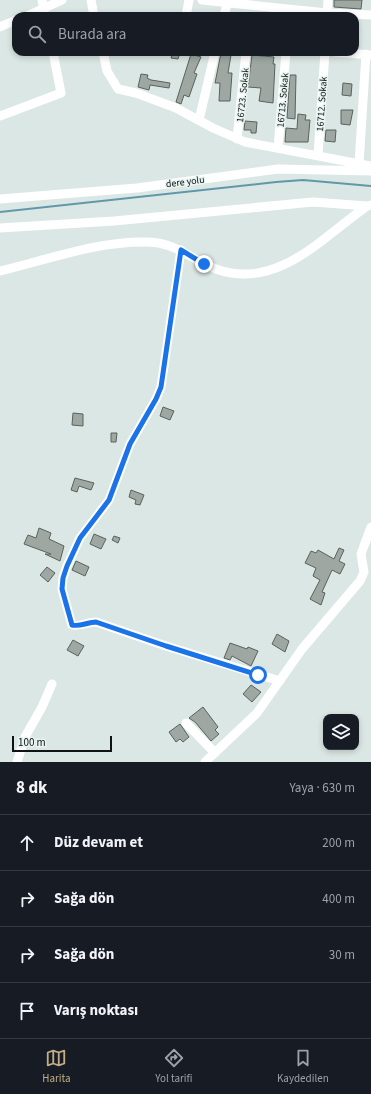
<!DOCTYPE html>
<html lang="tr">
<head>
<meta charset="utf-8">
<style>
  body { margin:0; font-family:"Source Sans 3",sans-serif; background:#20242c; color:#f1f3f6 }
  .controls { position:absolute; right:12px; bottom:12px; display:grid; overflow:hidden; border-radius:8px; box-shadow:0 2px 6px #0003 }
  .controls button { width:36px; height:36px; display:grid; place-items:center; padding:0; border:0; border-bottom:1px solid #363941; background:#171b24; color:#f1f3f6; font:20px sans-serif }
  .scale { position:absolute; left:12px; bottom:10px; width:100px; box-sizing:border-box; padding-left:4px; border:2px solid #0f1312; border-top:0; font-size:11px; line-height:14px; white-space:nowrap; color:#0f1312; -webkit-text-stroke:3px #e8f4f1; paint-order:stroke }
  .stop { position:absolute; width:12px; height:12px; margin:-9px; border:3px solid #1a73e8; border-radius:50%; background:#fff }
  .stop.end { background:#1a73e8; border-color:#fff; box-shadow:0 1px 4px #0008 }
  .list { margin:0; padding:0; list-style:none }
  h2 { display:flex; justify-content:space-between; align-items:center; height:52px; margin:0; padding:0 16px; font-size:17px }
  h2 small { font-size:13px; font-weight:400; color:#9ea1a6 }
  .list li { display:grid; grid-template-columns:26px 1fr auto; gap:12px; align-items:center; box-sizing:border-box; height:56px; padding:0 16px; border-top:1px solid #363941 }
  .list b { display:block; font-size:15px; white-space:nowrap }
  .list em { font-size:13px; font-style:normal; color:#9ea1a6 }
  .icon { flex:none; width:22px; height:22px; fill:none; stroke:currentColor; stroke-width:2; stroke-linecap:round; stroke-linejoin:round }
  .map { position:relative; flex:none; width:371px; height:762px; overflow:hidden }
  .search { position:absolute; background:#171b24; box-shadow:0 2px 6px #0003; left:12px; right:12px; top:12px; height:44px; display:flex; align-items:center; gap:10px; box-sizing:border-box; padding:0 14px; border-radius:12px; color:#9ea1a6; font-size:15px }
  .sheet { height:276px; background:#171b24 }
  nav { display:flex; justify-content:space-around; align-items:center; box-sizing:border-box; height:56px; border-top:1px solid #363941; background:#171b24; font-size:11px; color:#9ea1a6 }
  nav a { display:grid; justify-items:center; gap:2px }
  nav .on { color:#c2ad87 }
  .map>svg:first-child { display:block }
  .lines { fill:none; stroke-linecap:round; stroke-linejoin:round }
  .stream { stroke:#6098aa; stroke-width:2 }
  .building { fill:#9ea7a1; stroke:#59625c }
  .minor { stroke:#fff; stroke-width:9 }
  .route { stroke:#1a73e8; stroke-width:5 }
  .labels { text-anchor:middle; stroke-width:3; stroke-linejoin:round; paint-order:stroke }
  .street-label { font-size:10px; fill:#0f1312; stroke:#e8f4f1 }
</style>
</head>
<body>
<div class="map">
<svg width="371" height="762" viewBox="0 0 371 762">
  <rect width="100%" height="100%" fill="#dbe7e4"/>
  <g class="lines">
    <path class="stream" d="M0 212 276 182 303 180 371 186"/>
  </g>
  <path class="building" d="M334 0H362L361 9 334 7Z
    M173 52H180L178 59 171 58Z
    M221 53 231 55 228 73H232L230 101H219L220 83H215Z
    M191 54 201 57 194 73 197 74 189 97 184 95 181 104 176 102Z
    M252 55 274 57 273 64H275L273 103 259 101 261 88 248 87Z
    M141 74 148 75 147 78 151 80 170 83 169 88 150 85 149 90 138 87Z
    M290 75H296L295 119 287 118Z
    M343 83 352 84 351 96 342 95Z
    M341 110H353L350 125 341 124Z
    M298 114 306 115 305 120H310L308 142H285L286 128 297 129Z
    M245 121 257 122 256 133H251V130H244Z
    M326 130H336L335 142 325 141Z
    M163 407 174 411 170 420 160 416Z
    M73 413 83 414V426L72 425Z
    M111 433H117L116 442H111Z
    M75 478 94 483 91 490 79 486 77 492 71 490Z
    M131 490 144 495 140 505 135 504 136 500 129 497Z
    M39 528 51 533 49 539 64 546 60 561 45 554H51L24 544 28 535 36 538Z
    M94 534 106 539 101 549 90 544Z
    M114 536 120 538 118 543 112 540Z
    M339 548 344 550 339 561 345 564 340 574 332 570 322 592 325 593 321 605 310 599 320 580 313 576 316 568 305 563 311 551 316 553 318 550 334 559Z
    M76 561 89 567 85 576 72 570Z
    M47 567 55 573 48 582 40 575Z
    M277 634 289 641 285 652 272 644Z
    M73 640 84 646 78 656 67 650Z
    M230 643 247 649 248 647 258 651 251 666 232 656 230 660 224 658Z
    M251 685 261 692 252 702 243 694Z
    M203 707 218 727 215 730 219 734 211 741 195 722 189 718Z
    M180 724 189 737 183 742 180 739 176 742 169 732Z"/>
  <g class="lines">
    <path class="minor" d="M42 0 45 16
      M91 0 94 16
      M202 0 327 13 371 15
      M27 16 62 0
      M186 16 189 0
      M224 16 228 0
      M327 16 328 0
      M0 27 16 20
      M103 52 107 71 118 89 136 93 176 108 213 128 245 142 371 166
      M335 52 371 55
      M0 116 61 93 53 52
      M199 120 215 52
      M237 139 246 52
      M278 148 286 52
      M318 155 325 52
      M359 164 366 54
      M0 199 137 188 278 169 371 171
      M0 228 114 221 313 202 367 206
      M181 250 161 387 156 399 130 444 109 500 80 538 67 566 63 578 62 589 72 625C80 627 88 622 96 622L166 646 280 681
      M0 271C47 260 97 241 146 242 176 242 190 259 216 269 276 291 322 238 367 206L371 205
      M186 723 215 753
      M17 762 25 737 42 707 52 684
      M205 762 257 713 302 649 360 581 364 572 361 554 371 527"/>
  </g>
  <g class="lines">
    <path class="route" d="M204 264 181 250 161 387 156 399 130 444 109 500 80 538 67 566 63 578 62 589 72 625C80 627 88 622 96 622L166 646 258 675"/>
  </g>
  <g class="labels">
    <g class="street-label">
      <text transform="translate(242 95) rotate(-84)" y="4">16723. Sokak</text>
      <text transform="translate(282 100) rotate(-85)" y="4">16713. Sokak</text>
      <text transform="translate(321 104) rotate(-86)" y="4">16712. Sokak</text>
      <text transform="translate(185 181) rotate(-7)" y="4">dere yolu</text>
    </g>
  </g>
</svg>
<div class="controls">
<button><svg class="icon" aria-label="layers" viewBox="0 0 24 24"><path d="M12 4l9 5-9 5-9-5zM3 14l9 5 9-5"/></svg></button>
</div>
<div class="scale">100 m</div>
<div class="stop" style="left:258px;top:675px"></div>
<div class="stop end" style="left:204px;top:264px"></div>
<div class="search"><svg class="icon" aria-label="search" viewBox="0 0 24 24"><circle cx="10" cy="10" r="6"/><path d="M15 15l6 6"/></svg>Burada ara</div>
</div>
<section class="sheet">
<h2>8 dk<small>Yaya · 630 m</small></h2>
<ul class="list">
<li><svg class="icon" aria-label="ahead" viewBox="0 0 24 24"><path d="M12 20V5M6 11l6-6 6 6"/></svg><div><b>Düz devam et</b></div><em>200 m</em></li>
<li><svg class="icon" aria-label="right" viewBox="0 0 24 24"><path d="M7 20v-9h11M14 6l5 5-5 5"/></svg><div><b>Sağa dön</b></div><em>400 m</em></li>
<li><svg class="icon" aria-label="right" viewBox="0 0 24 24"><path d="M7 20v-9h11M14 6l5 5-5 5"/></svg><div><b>Sağa dön</b></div><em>30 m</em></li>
<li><svg class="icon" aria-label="arrive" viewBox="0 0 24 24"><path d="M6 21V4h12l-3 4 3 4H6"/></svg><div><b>Varış noktası</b></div></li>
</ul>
</section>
<nav>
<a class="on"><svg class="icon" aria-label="map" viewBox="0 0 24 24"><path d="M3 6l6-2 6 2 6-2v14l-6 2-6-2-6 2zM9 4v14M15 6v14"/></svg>Harita</a>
<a><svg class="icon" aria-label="directions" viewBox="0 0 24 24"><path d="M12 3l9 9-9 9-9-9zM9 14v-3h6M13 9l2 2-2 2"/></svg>Yol tarifi</a>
<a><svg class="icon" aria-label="saved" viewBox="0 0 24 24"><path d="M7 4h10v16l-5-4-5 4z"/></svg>Kaydedilen</a>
</nav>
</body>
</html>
